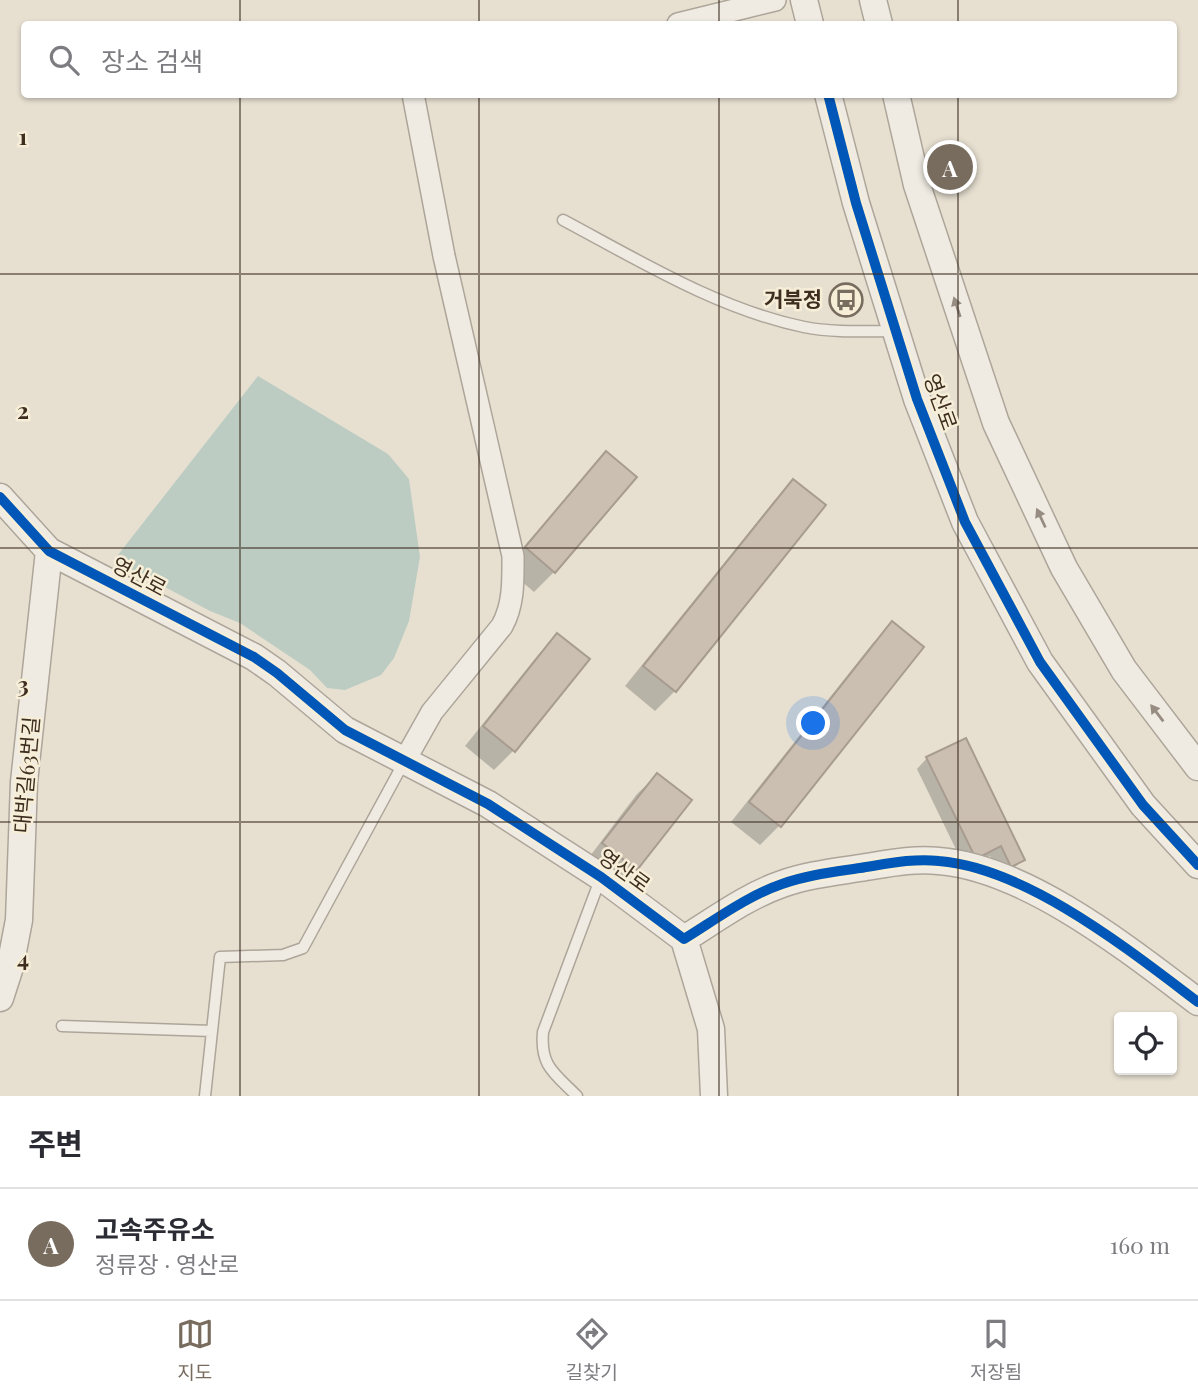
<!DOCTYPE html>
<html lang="ko">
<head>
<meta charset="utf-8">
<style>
  body { margin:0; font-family:"Playfair Display","Noto Sans KR",serif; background:#f7f7f7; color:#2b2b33 }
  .controls { position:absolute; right:21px; bottom:21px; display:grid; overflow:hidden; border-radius:7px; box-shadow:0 2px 5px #0004 }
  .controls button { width:63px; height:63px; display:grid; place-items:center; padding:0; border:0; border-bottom:2px solid #e1e1e2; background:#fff; color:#2b2b33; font:35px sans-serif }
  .you { position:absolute; left:814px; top:724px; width:24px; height:24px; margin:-18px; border:5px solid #fff; border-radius:50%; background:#1a73e8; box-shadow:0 0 0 10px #1a73e833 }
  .badge { display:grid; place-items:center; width:46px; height:46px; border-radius:50%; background:#786c5e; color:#fff; font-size:23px; font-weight:700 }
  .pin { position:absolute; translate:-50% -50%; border:4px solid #fff; box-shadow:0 2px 7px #0006 }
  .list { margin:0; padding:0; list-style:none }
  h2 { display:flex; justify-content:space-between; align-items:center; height:91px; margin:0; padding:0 28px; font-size:30px }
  h2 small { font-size:23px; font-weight:400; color:#7c7c81 }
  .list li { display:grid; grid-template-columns:46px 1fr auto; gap:21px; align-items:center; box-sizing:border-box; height:112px; padding:0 28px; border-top:2px solid #e1e1e2 }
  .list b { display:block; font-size:26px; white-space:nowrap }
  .list p { margin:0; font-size:23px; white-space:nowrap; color:#7c7c81 }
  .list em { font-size:23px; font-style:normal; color:#7c7c81 }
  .icon { flex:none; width:38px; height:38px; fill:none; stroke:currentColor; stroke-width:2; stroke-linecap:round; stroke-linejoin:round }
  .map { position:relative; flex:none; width:1198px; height:1096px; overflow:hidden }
  .search { position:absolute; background:#fff; box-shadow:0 2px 5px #0004; left:21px; right:21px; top:21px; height:77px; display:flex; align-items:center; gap:18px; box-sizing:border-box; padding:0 24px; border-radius:7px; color:#7c7c81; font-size:26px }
  .sheet { height:203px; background:#fff }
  nav { display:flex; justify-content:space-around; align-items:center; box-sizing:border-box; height:98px; border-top:2px solid #e1e1e2; background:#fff; font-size:19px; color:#7c7c81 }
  nav a { display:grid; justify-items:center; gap:4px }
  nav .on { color:#786c5e }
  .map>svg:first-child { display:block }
  .water { fill:#bcccc2 }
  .shadow { fill:#0003 }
  .building { fill:#cbbfb2; stroke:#a89c90; stroke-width:2 }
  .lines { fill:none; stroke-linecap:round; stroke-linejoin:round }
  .service-casing { stroke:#ada599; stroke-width:13 }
  .minor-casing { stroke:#ada599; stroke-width:24 }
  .tertiary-casing { stroke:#ada599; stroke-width:29 }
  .service { stroke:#efebe3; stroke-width:10 }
  .minor { stroke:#efebe3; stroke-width:21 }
  .tertiary { stroke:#efebe3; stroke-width:26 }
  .cycleway-casing { stroke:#f7eed8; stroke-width:15 }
  .cycleway { stroke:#0057b8; stroke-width:10 }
  .oneway { fill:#968c82 }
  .grid { fill:none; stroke:#3d2e20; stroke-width:2; stroke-opacity:0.55 }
  .labels { text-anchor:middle; stroke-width:5; stroke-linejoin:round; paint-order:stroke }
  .poi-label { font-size:21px; font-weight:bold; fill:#3d2e20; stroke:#f7eed8; text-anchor:end }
  .street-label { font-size:21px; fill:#3d2e20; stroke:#f7eed8 }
  .grid-label { font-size:23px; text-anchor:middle; font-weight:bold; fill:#3d2e20; stroke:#f7eed8; stroke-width:5; stroke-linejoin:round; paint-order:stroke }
</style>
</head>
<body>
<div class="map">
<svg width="1198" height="1096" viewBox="0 0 1198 1096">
  <rect width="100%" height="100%" fill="#e7e0d1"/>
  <path class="water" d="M258 376 388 454 409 479 420 557 409 621 394 658 381 675 345 690 327 688 310 670 240 623 210 611 114 560Z"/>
  <path class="shadow" d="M606 453 554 572 534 592 506 568 587 473Z
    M793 481 824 506 675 691 655 711 625 686 774 501Z
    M892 624 779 826 760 845 731 822 873 643Z
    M558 636 514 750 494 770 465 746 538 655Z
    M927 758 1023 860 1012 870 1000 876 990 856 965 868 917 769Z
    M657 775 689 800 635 869 616 889 584 864 637 794Z"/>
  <path class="building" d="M606 451 637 477 555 573 525 547Z
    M793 479 826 505 676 692 643 666Z
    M892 621 924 647 781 827 749 802Z
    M557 633 590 659 515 752 483 726Z
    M966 738 1025 860 1011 867 1001 846 976 859 926 757Z
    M657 773 692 800 637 870 602 843Z"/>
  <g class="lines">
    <defs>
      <path id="service" d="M563 220C640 261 718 309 804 327 834 333 865 331 895 331
        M62 1026 212 1031
        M205 1096 220 957 283 955 303 948 404 762
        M577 1096C554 1073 540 1066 543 1032L601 877"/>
      <path id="minor" d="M678 24 775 0
        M405 760 432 712 502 626C514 604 513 581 513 556L444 256 413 94"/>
      <path id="tertiary" d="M804 0 810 24
        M873 0 879 24
        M828 94 856 203 917 399 965 522 1040 662 1143 805 1198 865
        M896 94 917 185 996 423 1064 568 1124 670 1198 767
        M0 497 49 551 254 657 277 673 345 730 488 804 601 877 684 939C715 920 747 896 782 884 807 875 834 872 860 868 886 864 912 858 939 861 1027 868 1129 950 1198 1002
        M684 939 711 1029 714 1096
        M0 998 10 967 19 920 24 782 49 551"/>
    </defs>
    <use href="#service" class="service-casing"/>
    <use href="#minor" class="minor-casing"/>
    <use href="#tertiary" class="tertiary-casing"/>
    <use href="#service" class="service"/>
    <use href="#minor" class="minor"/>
    <use href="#tertiary" class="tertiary"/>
    <defs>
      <path id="cycleway" d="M828 94 856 203 917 399 965 522 1040 662 1143 805 1198 865
        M0 497 49 551 254 657 277 673 345 730 488 804 601 877 684 939C715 920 747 896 782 884 807 875 834 872 860 868 886 864 912 858 939 861 1027 868 1129 950 1198 1002"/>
    </defs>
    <use href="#cycleway" class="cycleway-casing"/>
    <use href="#cycleway" class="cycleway"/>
  </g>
  <defs><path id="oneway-solid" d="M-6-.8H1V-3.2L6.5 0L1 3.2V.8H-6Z" transform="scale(1.75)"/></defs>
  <g class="oneway">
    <use href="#oneway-solid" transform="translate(957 307) rotate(-108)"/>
    <use href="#oneway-solid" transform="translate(1041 518) rotate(-115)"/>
    <use href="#oneway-solid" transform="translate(1157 713) rotate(-127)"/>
  </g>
  <path class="grid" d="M240 0V24M479 0V24M719 0V24M958 0V24M240 94V1096M479 94V1096M719 94V1096M958 94V1096M0 274H1198M0 548H1198M0 822H1198"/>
  <defs>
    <symbol id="bus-ring" viewBox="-11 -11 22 22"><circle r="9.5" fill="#f7eed8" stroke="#786c5e" stroke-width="1.5"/><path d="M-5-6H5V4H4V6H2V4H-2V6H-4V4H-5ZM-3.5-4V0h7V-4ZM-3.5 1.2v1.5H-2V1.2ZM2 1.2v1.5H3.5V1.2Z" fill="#786c5e"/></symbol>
  </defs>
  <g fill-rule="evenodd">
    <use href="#bus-ring" x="827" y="281" width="38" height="38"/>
  </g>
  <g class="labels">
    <g class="poi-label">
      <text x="822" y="307">거북정</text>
    </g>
    <g class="street-label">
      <text transform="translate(940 402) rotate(70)" y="7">영산로</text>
      <text transform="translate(139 577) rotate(28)" y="7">영산로</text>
      <text transform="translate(27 775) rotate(-85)" y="7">대박길63번길</text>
      <text transform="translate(624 871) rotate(36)" y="7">영산로</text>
    </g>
  </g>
  <g class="grid-label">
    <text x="23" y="145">1</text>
    <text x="23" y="419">2</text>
    <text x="23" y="693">3</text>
    <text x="23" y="967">4</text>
  </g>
</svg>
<div class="controls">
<button><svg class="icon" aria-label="locate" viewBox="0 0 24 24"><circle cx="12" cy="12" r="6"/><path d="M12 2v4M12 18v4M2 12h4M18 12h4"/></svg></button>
</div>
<div class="you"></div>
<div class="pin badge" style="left:950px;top:167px">A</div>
<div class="search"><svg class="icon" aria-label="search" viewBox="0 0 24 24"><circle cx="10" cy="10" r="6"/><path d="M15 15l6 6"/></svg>장소 검색</div>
</div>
<section class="sheet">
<h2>주변<small></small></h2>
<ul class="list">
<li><span class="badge">A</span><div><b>고속주유소</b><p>정류장 · 영산로</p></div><em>160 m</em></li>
</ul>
</section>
<nav>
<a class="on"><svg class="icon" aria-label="map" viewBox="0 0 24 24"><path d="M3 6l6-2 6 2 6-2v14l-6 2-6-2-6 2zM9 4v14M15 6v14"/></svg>지도</a>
<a><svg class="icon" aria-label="directions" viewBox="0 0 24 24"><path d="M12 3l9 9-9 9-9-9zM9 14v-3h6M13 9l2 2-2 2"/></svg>길찾기</a>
<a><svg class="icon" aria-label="saved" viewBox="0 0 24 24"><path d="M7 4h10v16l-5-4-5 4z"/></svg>저장됨</a>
</nav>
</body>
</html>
